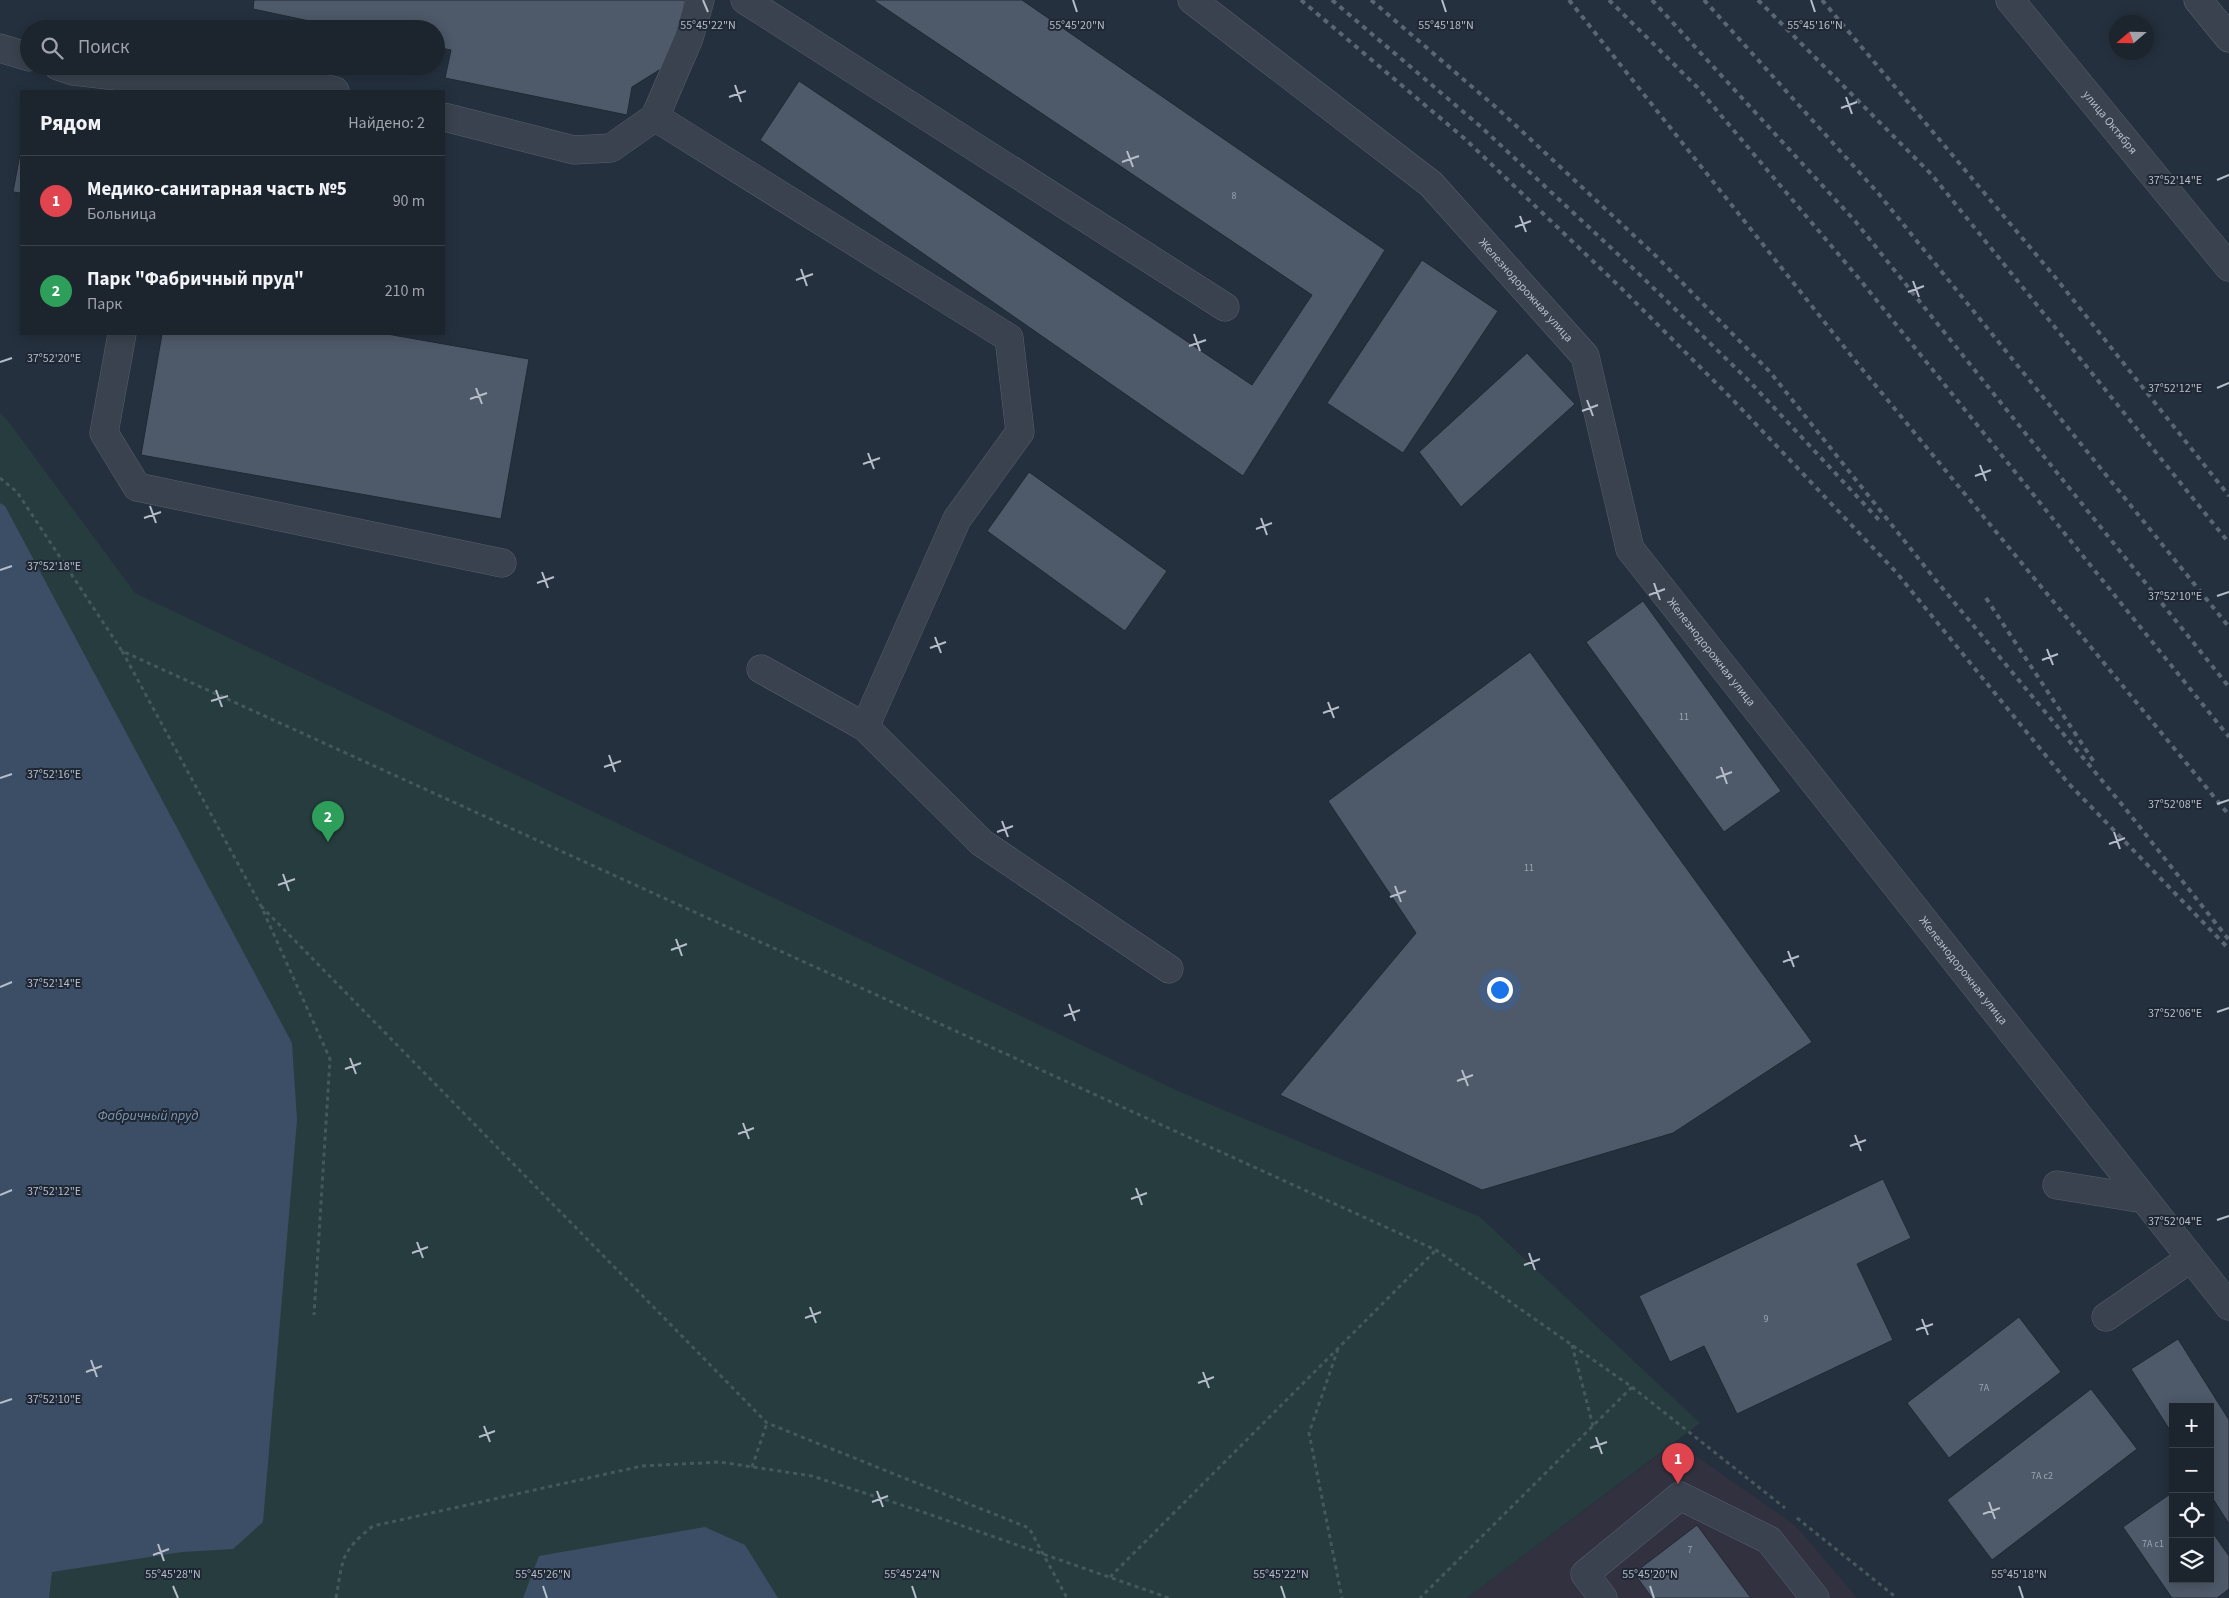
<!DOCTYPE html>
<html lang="ru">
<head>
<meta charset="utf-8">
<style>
  body { margin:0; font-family:"Source Sans 3",sans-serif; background:#29303a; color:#f1f3f6 }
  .controls { position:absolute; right:15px; bottom:15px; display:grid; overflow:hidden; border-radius:0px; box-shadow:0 2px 12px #0003 }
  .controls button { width:45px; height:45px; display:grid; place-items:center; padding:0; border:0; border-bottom:1px solid #3a414a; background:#1c242e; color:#f1f3f6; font:25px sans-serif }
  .compass { position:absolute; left:2109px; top:15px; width:45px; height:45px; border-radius:50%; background:#1c242e; box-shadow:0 2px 12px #0003; rotate:250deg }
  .you { position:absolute; left:1499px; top:989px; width:18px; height:18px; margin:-12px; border:4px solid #fff; border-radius:50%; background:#1a73e8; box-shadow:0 0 0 8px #1a73e833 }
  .badge { display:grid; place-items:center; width:32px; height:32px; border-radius:50%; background:#bca0f2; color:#fff; font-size:16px; font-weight:700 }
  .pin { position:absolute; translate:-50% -41px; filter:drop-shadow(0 1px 2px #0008) }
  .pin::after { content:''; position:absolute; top:26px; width:18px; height:15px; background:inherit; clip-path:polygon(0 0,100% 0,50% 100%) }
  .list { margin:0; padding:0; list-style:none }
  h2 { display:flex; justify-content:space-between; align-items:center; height:65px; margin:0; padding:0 20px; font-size:21px }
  h2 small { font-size:16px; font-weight:400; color:#a0a4aa }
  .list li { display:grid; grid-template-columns:32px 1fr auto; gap:15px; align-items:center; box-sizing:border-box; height:90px; padding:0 20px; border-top:1px solid #3a414a }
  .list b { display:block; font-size:19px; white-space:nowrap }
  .list p { margin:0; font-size:16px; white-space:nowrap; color:#a0a4aa }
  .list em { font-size:16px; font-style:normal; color:#a0a4aa }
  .icon { flex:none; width:28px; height:28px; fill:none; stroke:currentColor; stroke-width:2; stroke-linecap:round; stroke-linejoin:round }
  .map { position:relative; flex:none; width:2229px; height:1598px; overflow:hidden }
  .search { position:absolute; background:#1c242e; box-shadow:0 2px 12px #0003; left:20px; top:20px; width:425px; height:55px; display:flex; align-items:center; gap:12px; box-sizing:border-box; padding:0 18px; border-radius:28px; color:#a0a4aa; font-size:19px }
  .panel { position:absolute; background:#1c242e; box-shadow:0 2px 12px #0003; left:20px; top:90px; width:425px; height:245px; border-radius:0px }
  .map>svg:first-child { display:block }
  .medical { fill:#32313f }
  .green { fill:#273c3f }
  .water { fill:#3b4e66 }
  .building { fill:#4e5969; stroke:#202935 }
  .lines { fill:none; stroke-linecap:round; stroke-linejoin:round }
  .minor-casing { stroke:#57606c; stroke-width:29 }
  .path { stroke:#45595c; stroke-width:3; stroke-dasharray:4 4; stroke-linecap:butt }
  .minor { stroke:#39424e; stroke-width:28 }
  .rail { stroke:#5b6675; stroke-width:4; stroke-dasharray:5 5; stroke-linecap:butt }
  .ticks { fill:none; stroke:#b5bdc9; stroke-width:2 }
  .labels { text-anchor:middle; stroke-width:4; stroke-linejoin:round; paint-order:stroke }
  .number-label { font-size:10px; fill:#9ba4b1 }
  .street-label { font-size:12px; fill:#b5bdc9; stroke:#1e2733 }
  .water-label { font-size:14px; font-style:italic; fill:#7d94af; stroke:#1e2733 }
  .ticks-label { font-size:12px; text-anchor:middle; fill:#b5bdc9; stroke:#1e2733; stroke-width:4; stroke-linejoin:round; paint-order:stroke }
</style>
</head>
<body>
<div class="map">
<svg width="2229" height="1598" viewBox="0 0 2229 1598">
  <rect width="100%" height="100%" fill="#25303e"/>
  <path class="medical" d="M1676 1442 1796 1526 1857 1598H1467Z"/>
  <path class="green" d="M0 413 8 421 135 593 1178 1091 1480 1217 1700 1423 1467 1598H0Z"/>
  <path class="water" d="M0 503 5 506 292 1043 297 1120 263 1522 233 1549 182 1552 52 1572 49 1598H0Z
    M705 1527 745 1545 778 1598H523L539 1556Z"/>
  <path class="building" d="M254 0H685L672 62 632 87 627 115 445 78 451 50 436 47V29H347L253 9Z
    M873 0H1022L1385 250 1243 476 760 140 799 81 1252 385 1312 295Z
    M21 149V193L13 192Z
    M1422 260 1498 311 1403 453 1327 403Z
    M162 334H387L529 359 501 519 141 455Z
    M1527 353 1575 404 1461 507 1419 452Z
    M1029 472 1167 571 1125 631 987 531Z
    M1643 601 1781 791 1724 832 1586 642Z
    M1530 652 1812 1042 1673 1133 1482 1190 1280 1095 1416 933 1328 801Z
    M1883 1179 1911 1238 1857 1264 1893 1340 1737 1414 1704 1346 1670 1362 1639 1296Z
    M2019 1317 2061 1372 1949 1458 1907 1403Z
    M2178 1339 2229 1420V1524L2210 1494V1407H2173V1435L2131 1369Z
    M2091 1389 2137 1449 1992 1560 1947 1500Z
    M2173 1492V1579H2210V1529L2229 1556V1589L2217 1598H2172L2123 1527Z
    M1697 1525 1751 1598H1652L1634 1573Z"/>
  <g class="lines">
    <defs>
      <g id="minor">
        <path d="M745 0 1225 307"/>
        <path id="s1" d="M1192 0 1431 184 1585 356 1630 549 2229 1306"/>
        <path id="s2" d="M2010 0 2229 267"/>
        <path d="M2198 0 2229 38"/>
        <path d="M0 48 29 57"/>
        <path d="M58 66 73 71 197 85 283 79 335 91"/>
        <path d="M444 117 574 150 611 148 655 117 689 38 700 0"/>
        <path d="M655 117 1009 338 1020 432 957 519 865 727 761 669"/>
        <path d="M122 334 104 433 137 487 502 563"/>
        <path d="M865 727 982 843 1169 969"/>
        <path d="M2057 1185 2144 1199"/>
        <path d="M2106 1317 2191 1258"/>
        <path d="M1603 1598 1585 1574 1680 1496 1769 1540 1815 1598"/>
      </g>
    </defs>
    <use href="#minor" class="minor-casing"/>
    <path class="path" d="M0 478 17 492 122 651 1436 1250 1632 1387 1420 1598
      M122 651 261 906 330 1059 314 1315
      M261 906 767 1423 1029 1528 1067 1598
      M1572 1345 1593 1426
      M1338 1349 1309 1433 1342 1598
      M1632 1387 1785 1508
      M752 1467 767 1423
      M1797 1518 1897 1598
      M1110 1577 1436 1250
      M336 1598C343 1559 340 1552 373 1526L642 1466 720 1462 812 1476 917 1510 1169 1598"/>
    <use href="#minor" class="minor"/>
    <path class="rail" d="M1301 0 1465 139 1620 287 1733 400 1896 572 2069 784 2229 949
      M1332 0 1480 126 1637 272 1751 383 1879 520
      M1371 0 1498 109 1657 257 1770 372 1934 578 2124 807 2229 940
      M1569 0 1853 358 2229 815
      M1609 0 1697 87 1861 281 2229 737
      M1652 0 1855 221 2229 687
      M1704 0 1878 193 2229 627
      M1758 0 1932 175 2229 543
      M1822 0 2055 277 2229 496
      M1986 598 2094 762"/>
  </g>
  <path class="ticks" d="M703 0 708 12M1073 0 1077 12M1442 0 1446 12M1811 0 1815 12M735 85 741 102M729 97 746 91M1846 97 1852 114M1841 108 1857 102M1127 151 1133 167M1122 162 1139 156M2217 180 2229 175M1520 216 1526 232M1515 227 1531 221M801 269 807 286M796 280 813 274M1913 281 1919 297M1908 292 1924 286M1194 334 1200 351M1189 346 1206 340M0 362 12 358M476 388 482 404M2217 388 2229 383M470 399 487 393M1587 400 1593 416M1582 411 1598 405M868 453 874 469M863 464 880 458M1980 465 1986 481M1975 476 1991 470M150 506 156 523M144 518 161 512M1261 518 1267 535M1256 529 1272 523M0 570 12 566M542 572 548 588M537 583 554 577M1654 583 1660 600M1649 595 1665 589M2217 596 2229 592M935 637 941 653M930 648 946 642M2047 649 2053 665M2042 660 2058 654M216 690 222 707M211 701 228 696M1328 702 1334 718M1323 713 1339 707M609 755 615 772M604 767 621 761M1721 767 1727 784M0 778 12 774M1716 778 1732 772M2217 804 2229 800M1002 821 1008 837M997 832 1013 826M2114 832 2120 849M2109 844 2125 838M283 874 289 891M278 885 295 879M1395 886 1401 902M1390 897 1406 891M676 939 682 956M671 950 687 944M1788 951 1794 967M1783 962 1799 956M0 987 12 982M1069 1004 1075 1021M2217 1012 2229 1008M1064 1016 1080 1010M350 1058 356 1074M345 1069 361 1063M1462 1070 1468 1086M1457 1081 1473 1075M743 1123 749 1139M738 1134 754 1128M1855 1135 1861 1151M1850 1146 1866 1140M1136 1188 1142 1205M0 1195 12 1190M1131 1199 1147 1193M2217 1220 2229 1216M417 1242 423 1258M412 1253 428 1247M1529 1253 1535 1270M1524 1265 1540 1259M810 1307 816 1323M805 1318 821 1312M1922 1319 1928 1335M1916 1330 1933 1324M91 1360 97 1377M86 1372 102 1366M1203 1372 1209 1388M1198 1383 1214 1377M0 1403 12 1399M484 1426 490 1442M479 1437 495 1431M1596 1437 1602 1454M1590 1448 1607 1442M877 1491 883 1507M872 1502 888 1496M1989 1502 1995 1519M1983 1514 2000 1508M158 1544 164 1561M153 1555 169 1549M173 1586 178 1598M543 1586 547 1598M912 1586 916 1598M1281 1586 1285 1598M1650 1586 1654 1598M2019 1586 2023 1598"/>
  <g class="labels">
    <g class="number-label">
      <text x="1234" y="199">8</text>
      <text x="1684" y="720">11</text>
      <text x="1529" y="871">11</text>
      <text x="1766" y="1322">9</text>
      <text x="1984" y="1391">7А</text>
      <text x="2042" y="1479">7А с2</text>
      <text x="2153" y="1547">7А с1</text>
      <text x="1690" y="1553">7</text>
    </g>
    <g class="street-label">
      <text dy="4" stroke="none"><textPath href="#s2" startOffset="158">улица Октября</textPath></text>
      <text dy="4" stroke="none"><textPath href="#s1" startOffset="444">Железнодорожная улица</textPath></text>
      <text dy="4" stroke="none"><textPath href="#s1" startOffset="862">Железнодорожная улица</textPath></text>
      <text dy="4" stroke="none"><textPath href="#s1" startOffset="1268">Железнодорожная улица</textPath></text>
    </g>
    <g class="water-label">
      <text x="148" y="1120">Фабричный пруд</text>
    </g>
  </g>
  <g class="ticks-label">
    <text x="708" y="29">55°45'22"N</text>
    <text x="1077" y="29">55°45'20"N</text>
    <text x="1446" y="29">55°45'18"N</text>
    <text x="1815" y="29">55°45'16"N</text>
    <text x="2175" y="184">37°52'14"E</text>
    <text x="54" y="362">37°52'20"E</text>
    <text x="2175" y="392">37°52'12"E</text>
    <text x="54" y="570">37°52'18"E</text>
    <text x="2175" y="600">37°52'10"E</text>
    <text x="54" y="778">37°52'16"E</text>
    <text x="2175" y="808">37°52'08"E</text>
    <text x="54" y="987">37°52'14"E</text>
    <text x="2175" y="1017">37°52'06"E</text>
    <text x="54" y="1195">37°52'12"E</text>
    <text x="2175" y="1225">37°52'04"E</text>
    <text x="54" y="1403">37°52'10"E</text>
    <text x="173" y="1578">55°45'28"N</text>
    <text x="543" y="1578">55°45'26"N</text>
    <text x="912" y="1578">55°45'24"N</text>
    <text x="1281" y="1578">55°45'22"N</text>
    <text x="1650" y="1578">55°45'20"N</text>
    <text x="2019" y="1578">55°45'18"N</text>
  </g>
</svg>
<div class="controls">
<button>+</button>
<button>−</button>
<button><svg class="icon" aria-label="locate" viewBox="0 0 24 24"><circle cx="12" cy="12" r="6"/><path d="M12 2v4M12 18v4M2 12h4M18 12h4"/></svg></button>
<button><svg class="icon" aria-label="layers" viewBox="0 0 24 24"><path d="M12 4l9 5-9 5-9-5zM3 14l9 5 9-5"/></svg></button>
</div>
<svg class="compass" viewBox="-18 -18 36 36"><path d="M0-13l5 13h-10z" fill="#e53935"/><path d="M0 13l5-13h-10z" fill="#a0a4aa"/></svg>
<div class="you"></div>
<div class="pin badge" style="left:1678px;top:1484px;background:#e0444e">1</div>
<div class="pin badge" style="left:328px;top:842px;background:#2e9e5b">2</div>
<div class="search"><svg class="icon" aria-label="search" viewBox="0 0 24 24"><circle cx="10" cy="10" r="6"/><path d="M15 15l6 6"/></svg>Поиск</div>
<section class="panel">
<h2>Рядом<small>Найдено: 2</small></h2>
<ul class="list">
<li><span class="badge" style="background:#e0444e">1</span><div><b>Медико-санитарная часть №5</b><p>Больница</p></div><em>90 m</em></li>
<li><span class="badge" style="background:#2e9e5b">2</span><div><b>Парк &quot;Фабричный пруд&quot;</b><p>Парк</p></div><em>210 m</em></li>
</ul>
</section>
</div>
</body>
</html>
